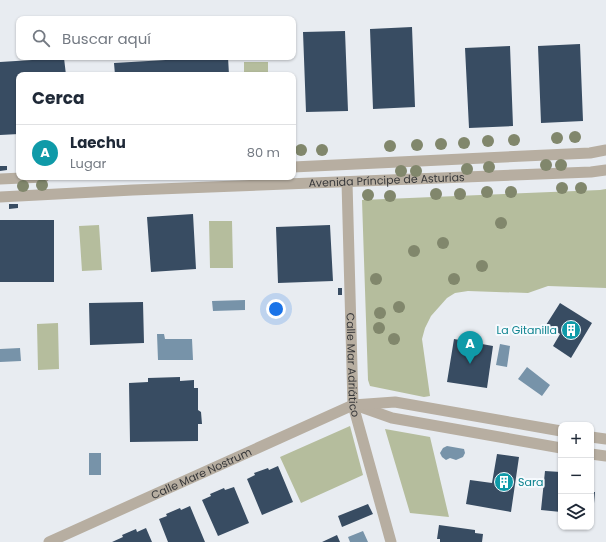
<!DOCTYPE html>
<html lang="es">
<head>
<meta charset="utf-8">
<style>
  body { margin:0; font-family:Poppins,sans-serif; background:#f6f6f7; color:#1f2937 }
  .controls { position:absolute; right:12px; bottom:12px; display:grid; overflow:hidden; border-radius:8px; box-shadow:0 1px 3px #0004 }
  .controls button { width:36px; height:36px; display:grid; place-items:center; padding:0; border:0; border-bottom:1px solid #e0e1e3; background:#fff; color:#1f2937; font:20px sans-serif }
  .you { position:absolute; left:276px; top:309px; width:14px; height:14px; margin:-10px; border:3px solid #fff; border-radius:50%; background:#1a73e8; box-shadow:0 0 0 6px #1a73e833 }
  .badge { display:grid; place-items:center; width:26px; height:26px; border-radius:50%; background:#3b788f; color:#fff; font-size:13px; font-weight:700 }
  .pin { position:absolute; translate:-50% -33px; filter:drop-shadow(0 1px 2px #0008) }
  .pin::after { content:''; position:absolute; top:21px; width:14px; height:12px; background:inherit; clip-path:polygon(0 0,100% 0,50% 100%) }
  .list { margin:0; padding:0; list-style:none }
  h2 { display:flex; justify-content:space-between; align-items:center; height:52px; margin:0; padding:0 16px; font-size:17px }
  h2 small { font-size:13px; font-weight:400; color:#747a83 }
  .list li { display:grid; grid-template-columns:26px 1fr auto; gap:12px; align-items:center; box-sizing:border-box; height:56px; padding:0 16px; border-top:1px solid #e0e1e3 }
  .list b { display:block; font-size:15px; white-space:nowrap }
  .list p { margin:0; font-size:13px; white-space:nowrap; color:#747a83 }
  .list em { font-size:13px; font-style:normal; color:#747a83 }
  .icon { flex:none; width:22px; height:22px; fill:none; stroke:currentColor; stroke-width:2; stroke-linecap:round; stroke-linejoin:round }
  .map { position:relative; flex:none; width:606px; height:542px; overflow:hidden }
  .search { position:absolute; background:#fff; box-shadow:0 1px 3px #0004; left:16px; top:16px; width:280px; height:44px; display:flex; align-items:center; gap:10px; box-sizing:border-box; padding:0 14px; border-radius:8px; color:#747a83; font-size:15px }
  .panel { position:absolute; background:#fff; box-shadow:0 1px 3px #0004; left:16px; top:72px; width:280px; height:108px; border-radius:8px }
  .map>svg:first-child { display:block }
  .green { fill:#b5bd9d }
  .water { fill:#7793a9 }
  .building { fill:#384c62 }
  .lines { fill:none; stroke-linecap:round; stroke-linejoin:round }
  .minor { stroke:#b7aea1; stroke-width:11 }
  .tree { fill:#81876c }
  .labels { text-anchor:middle; stroke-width:4; stroke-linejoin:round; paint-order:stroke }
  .street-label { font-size:11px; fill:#38393b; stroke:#f6fafe }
  .culture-label { font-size:11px; fill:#0d838f; stroke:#f6fafe; text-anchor:end }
</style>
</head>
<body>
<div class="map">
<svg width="606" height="542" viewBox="0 0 606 542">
  <rect width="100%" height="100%" fill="#e8ecf1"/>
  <path class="green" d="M244 62H268V75H244Z
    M606 189V288L548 286 528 293 468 291 455 293 447 298 431 316 425 328 422 339 430 396 424 397 370 386 368 380 362 200 600 190Z
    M209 221H232L233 268H210Z
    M99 225 102 270 82 271 79 226Z
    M58 323 59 369 38 370 37 324Z
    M350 426 363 475 301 503 280 457Z
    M385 429 430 437 449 517 410 513Z"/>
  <path class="water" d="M245 300V310L213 311 212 301Z
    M157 334H164L165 339H192L193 360H158Z
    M500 344 510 346 507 367 496 365Z
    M20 348 21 361 0 362V349Z
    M527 367 550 385 542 396 518 379Z
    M447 446 464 449 465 453 463 457 456 460 450 458 446 460 442 457 440 453 443 448Z
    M89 453H101V475H89Z
    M363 531 368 542H350L348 537Z"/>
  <path class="building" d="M412 27 415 107 373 109 370 29Z
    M345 31 348 111 306 112 303 32Z
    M580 44 583 121 541 123 538 46Z
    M510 46 513 126 469 128 465 48Z
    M217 57H228L229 75H115L114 63Z
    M64 58 66 75H19V134L0 135V62Z
    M0 166H7V170L0 171Z
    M9 204H18V208L9 209Z
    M193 214 196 269 151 272 147 217Z
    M0 220H54V282H0Z
    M330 225 333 281 278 283 276 227Z
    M338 288H342V295H338Z
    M143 302 144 343 90 345 89 303Z
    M560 303 592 323 571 358 553 346 560 334 546 325Z
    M454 339 493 346 487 388 447 382Z
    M180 377V381L194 380V388H198V410L201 412 202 424H198V441L130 442 129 383 148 382V378Z
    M497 454 519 457 511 512 466 504 470 480 492 483Z
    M278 466 293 502 262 515 247 479 255 475 254 473 268 468 269 470Z
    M545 471 561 472V512L541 510Z
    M234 487 249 523 218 536 202 500 211 496 210 494 224 488 225 490Z
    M591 492H595L593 515 591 514Z
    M368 504 373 514 342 527 338 516Z
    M190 506 205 542H168L159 519 167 516 166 514 180 508 181 510Z
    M439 525 475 530V533L483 534 482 542H440V539H437Z
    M146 528 152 542H112L123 537 122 535 136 529 137 532Z
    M337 535 340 542H322Z"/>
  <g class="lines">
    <g class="minor">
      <path d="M293 167 590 153 606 150"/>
      <path d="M0 179 44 177"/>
      <path id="s1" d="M347 182 353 405 391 542"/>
      <path id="s2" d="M0 197 133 190 591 172 606 170"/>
      <path d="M358 406 392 418 561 448"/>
      <path d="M591 437 606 439"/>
      <path d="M591 454 606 456"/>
      <path id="s3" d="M49 542 353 405 395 402 561 431"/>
    </g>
  </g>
  <g class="tree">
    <circle cx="575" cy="137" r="6"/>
    <circle cx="557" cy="138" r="6"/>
    <circle cx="514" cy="140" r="6"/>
    <circle cx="488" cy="141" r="6"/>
    <circle cx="464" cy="143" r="6"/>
    <circle cx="441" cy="144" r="6"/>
    <circle cx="417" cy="145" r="6"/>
    <circle cx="390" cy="146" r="6"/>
    <circle cx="301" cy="150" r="6"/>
    <circle cx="322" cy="150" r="6"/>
    <circle cx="546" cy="165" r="6"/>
    <circle cx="561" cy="165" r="6"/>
    <circle cx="489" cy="167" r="6"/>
    <circle cx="467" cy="169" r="6"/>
    <circle cx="401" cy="171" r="6"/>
    <circle cx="416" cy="171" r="6"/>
    <circle cx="42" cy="185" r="6"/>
    <circle cx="23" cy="186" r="6"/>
    <circle cx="562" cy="188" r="6"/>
    <circle cx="581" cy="188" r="6"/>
    <circle cx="487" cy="192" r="6"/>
    <circle cx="511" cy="192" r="6"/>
    <circle cx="436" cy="194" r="6"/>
    <circle cx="460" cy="194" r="6"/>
    <circle cx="368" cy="195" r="6"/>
    <circle cx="390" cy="196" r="6"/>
    <circle cx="501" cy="223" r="6"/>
    <circle cx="443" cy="243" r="6"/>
    <circle cx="414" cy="251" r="6"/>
    <circle cx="482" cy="266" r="6"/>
    <circle cx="376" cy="279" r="6"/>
    <circle cx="454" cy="279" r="6"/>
    <circle cx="399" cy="307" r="6"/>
    <circle cx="380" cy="313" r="6"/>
    <circle cx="379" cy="328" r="6"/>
    <circle cx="394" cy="339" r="6"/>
  </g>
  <defs>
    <symbol id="building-disc" viewBox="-11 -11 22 22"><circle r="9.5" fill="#0f9aa8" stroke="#f6fafe"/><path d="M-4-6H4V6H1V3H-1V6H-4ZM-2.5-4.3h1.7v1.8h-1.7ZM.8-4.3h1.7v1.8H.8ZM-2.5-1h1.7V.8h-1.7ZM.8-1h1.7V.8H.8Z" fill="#fff"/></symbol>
  </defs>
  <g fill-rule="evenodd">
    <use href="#building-disc" x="560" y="319" width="22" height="22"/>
    <use href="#building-disc" x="493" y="471" width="22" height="22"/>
  </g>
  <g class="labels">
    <g class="street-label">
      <text dy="4" stroke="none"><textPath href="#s2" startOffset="387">Avenida Príncipe de Asturias</textPath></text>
      <text dy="4" stroke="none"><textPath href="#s1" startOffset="183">Calle Mar Adriático</textPath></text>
      <text dy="4" stroke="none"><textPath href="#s3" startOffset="167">Calle Mare Nostrum</textPath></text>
    </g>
    <g class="culture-label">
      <text x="557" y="334">La Gitanilla</text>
      <text x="518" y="486" text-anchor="start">Sara</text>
    </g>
  </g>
</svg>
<div class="controls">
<button>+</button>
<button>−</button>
<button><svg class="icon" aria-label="layers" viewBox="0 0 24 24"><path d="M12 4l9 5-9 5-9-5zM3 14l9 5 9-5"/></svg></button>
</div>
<div class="you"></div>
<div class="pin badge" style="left:470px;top:364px;background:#0f9aa8">A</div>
<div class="search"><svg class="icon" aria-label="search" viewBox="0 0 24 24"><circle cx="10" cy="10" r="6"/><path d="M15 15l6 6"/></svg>Buscar aquí</div>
<section class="panel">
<h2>Cerca<small></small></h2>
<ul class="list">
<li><span class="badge" style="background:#0f9aa8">A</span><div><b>Laechu</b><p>Lugar</p></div><em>80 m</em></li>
</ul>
</section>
</div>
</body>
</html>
